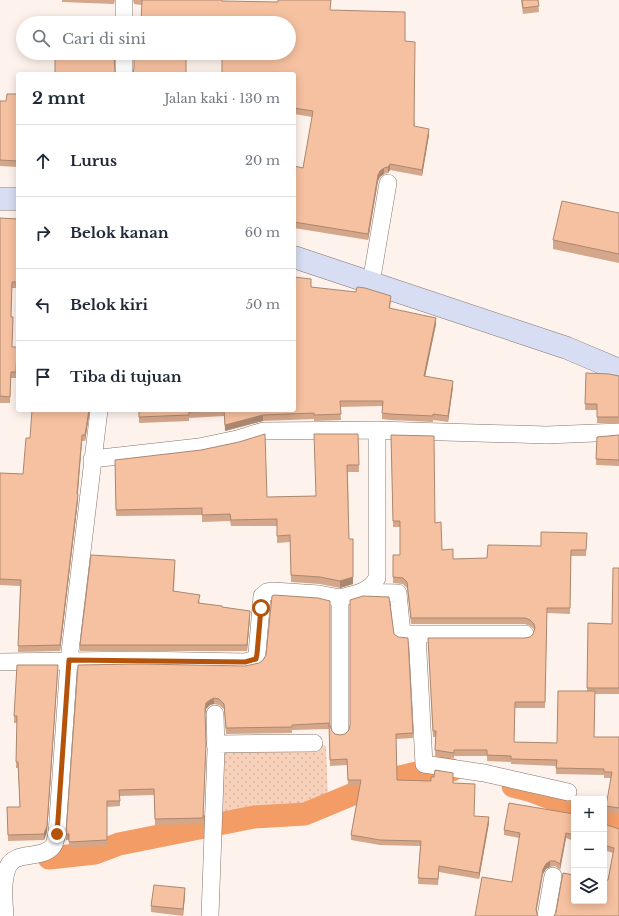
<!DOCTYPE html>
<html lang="id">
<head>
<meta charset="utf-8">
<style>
  body { margin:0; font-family:"Libre Baskerville",serif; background:#f6f6f7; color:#1f2937 }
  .controls { position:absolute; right:12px; bottom:12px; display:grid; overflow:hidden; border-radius:4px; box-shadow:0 2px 10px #0003 }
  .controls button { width:36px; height:36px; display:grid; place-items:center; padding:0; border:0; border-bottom:1px solid #e0e1e3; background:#fff; color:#1f2937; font:20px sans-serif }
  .stop { position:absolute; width:12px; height:12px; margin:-9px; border:3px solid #b45309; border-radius:50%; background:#fff }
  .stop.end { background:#b45309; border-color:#fff; box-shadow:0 1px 4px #0008 }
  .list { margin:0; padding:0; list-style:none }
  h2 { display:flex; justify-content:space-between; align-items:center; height:52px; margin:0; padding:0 16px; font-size:17px }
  h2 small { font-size:13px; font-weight:400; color:#747a83 }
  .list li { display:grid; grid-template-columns:26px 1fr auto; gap:12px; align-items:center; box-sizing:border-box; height:72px; padding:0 16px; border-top:1px solid #e0e1e3 }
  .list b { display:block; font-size:15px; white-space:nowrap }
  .list em { font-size:13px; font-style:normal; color:#747a83 }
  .icon { flex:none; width:22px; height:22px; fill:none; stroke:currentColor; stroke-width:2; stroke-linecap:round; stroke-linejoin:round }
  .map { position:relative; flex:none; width:619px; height:916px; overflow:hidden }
  .search { position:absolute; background:#fff; box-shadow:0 2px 10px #0003; left:16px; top:16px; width:280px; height:44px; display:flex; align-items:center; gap:10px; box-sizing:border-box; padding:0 14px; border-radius:22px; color:#747a83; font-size:15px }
  .panel { position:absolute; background:#fff; box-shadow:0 2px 10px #0003; left:16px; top:72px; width:280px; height:340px; border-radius:4px }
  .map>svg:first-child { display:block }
  .grass { fill:url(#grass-dots) }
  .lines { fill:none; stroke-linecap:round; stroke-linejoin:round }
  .canal { stroke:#f39c65; stroke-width:23 }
  .street-casing { stroke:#84746b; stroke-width:18 }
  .secondary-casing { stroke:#84746b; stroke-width:23 }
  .street { stroke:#fff; stroke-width:17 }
  .secondary { stroke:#d7ddf2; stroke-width:22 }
  .wall { fill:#d4a68a }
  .shaded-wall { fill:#ac8770 }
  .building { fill:#f6c1a0; stroke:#ac8770 }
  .route { stroke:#b45309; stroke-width:5 }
</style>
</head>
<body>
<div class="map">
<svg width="619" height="916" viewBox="0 0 619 916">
  <defs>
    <pattern id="grass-dots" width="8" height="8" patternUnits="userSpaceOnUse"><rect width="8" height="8" fill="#f7d1ba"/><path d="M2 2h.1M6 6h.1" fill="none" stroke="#d4b3a0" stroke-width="1.8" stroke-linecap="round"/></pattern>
  </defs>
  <rect width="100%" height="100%" fill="#fef3ec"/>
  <path class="grass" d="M314 743 326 746 328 798 315 803 272 811 237 814 214 810 215 744Z"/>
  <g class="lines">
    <path class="canal" d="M513 786 529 790 574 807
      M604 818 619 824
      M49 858 95 853 119 844 254 817 305 814 387 780 442 767 452 770"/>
    <defs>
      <path id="street" d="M124 0V23
        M124 53V74
        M371 283 388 183
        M92 459 199 447 237 439 263 431 377 430 547 435 619 432
        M363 592 398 593 402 634H417
        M525 634H417L424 764 484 773 568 792
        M0 662 139 660 245 662 256 659 257 654 262 596 267 592 273 591 319 594 340 598
        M340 731V598C355 594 370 592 377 578V430
        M215 744 314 743
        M5 916C4 901 2 884 7 869 13 849 42 861 53 846 55 843 56 838 57 834L69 660 99 410
        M210 916 216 750 215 714
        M546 916 553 876"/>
      <path id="secondary" d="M0 199H18
        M294 257 567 348 619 370"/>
    </defs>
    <use href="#street" class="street-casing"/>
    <use href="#secondary" class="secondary-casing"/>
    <use href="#street" class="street"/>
    <use href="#secondary" class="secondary"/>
  </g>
  <path class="wall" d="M62 0H115L114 4 62 2Z
    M133 0H222V1L331 10 405 41 415 127 429 135 422 176 390 170 388 173 384 174 380 177 378 181 368 240 294 228V166L303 168 312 117 294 114V74L289 23 142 5 134 4Z
    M521 0H541H538L539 12 523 14Z
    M18 94V167L0 166V101H6Z
    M619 213V263L553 249V240Z
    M0 218 18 219V288H12L11 317 12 347H17L16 378H11L10 403H0Z
    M311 287 391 302 390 308 436 324 425 376 453 387 448 422 433 420V422L390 420 382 419V406L340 407 341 420 314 421V419L263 421 225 431 224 416 189 418V421L139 423V410Z
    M586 373 619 376V423H597V410H585Z
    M90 410 85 441H82L78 494V500L60 651 18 652 20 586 0 585V473L23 474 30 438Z
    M358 434 359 472H348L349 539 353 584 340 588 320 584 291 582 290 542 277 543V526H231L230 521 202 522V515L116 516 115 460 267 497 316 496Z
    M391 435 435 523 442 550 453 559 487 558 541 546 587 533 586 556H571L570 614 547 613 545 708H515L514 742 557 743 587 691 588 623 612 624 619 568V694H595L594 737H619V814L606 812V806L611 778H604V775L556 774V766L511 764V762L487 761V756H454V758L435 756 436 737H433L428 638H525L530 637 533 634 534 631V629L530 626 525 624H411L407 588 403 584 393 583V555H400V527H393Z
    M619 435V466L596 465 597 437Z
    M175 566 174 591 200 601 199 603 222 607 250 616 247 651H80V645Z
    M394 634 413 733V738L396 739 397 780 453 783 474 816 489 823 479 879 439 872 438 885 418 884 420 846 380 845 351 840V835L360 785 348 786 347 765 330 766 329 729 292 730V733L226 734 224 709 219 705 214 704 210 705 206 709 205 714 206 750 203 824 155 825 154 795 120 796V806L107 807V846L69 847V840H66V834L245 666 259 663 263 660 266 655 330 725 332 731 335 734 340 735 345 734 349 730Z
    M58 671 47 832 44 840 8 841 7 807H20L18 768H16L17 723H14V716Z
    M574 814V841L566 838 560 870 555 866 550 867 546 869 543 874 512 882 519 838 504 835V830Z
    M604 824 619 829 608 880 613 853 604 850Z
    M185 895 183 916 151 912V906Z"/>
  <path class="shaded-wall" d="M429 129V135L422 176V170Z
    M390 164V170L388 173V167Z
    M384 168V174L380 177 378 181 368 240V234L378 175 380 171Z
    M436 318V324L424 382V376Z
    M453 381V387L448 422V416Z
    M89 410H90L85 441V435Z
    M263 415V421L225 431V425Z
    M82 435V441L77 500V494Z
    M78 494V500L60 651V645Z
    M353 577V584L340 588V581Z
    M250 611V616L247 651V645Z
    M58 665 47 832 44 840V834Z
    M214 698V704L210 705 206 709 205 714V709L206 703 210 700Z
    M489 817V823L479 879V873Z
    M566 833V838L560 870V864Z
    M550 861V867L546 869 543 874 536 914V909L543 869 546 864Z
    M185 888V895L183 916V909Z"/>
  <path class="building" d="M142 0H222V1L278 2V0H331L330 10 405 12V41L415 42 414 126 429 129 422 170 390 164 388 167 384 168 380 171 378 175 368 234 294 222V166L303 168 313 111 294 108V74H222V53H289V23H141Z
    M522 0H538L539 6 523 8Z
    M55 53H114L115 73 116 74H55Z
    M134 53H186V73L220 74H132L133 73 134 68Z
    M7 94H18V161L0 160V101H6Z
    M562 201 619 213V254L553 240Z
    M0 218 18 219V282H12L11 317H13L12 347H17L16 372H11L10 397 0 396Z
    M294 277 311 279V287L356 292 357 287 365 288 391 296 389 308 436 318 424 376 453 381 448 416 433 414V416L390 414 382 413 383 401H340L341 414 314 415V413L263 415 225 425 224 410H294Z
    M586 373 609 374 619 376V417H597V404H585Z
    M32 410H89L85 435H82L77 494H78L60 645 18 646 21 580 0 579V473L23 474 26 438H30Z
    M139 410H222L189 412V415L139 417Z
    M265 434 267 497 316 496 314 434H358L359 465H347L349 539H353V577L340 581 320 577 291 575 290 535 277 536V519L231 520 230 514 202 515V508L116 510 115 460 201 450 239 442Z
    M391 435 434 436 435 523 441 522 442 550 453 549V559L487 558 488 545 541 546V532L587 533 586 550H571L570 608H547L545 702H515L514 742 557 743 558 691H595L594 737H619V808L606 806 612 772H604V769L556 768 557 760 511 759V756L487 755V750H454V753L435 750 436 731H433L428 638H525L530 637 533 634 535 628 534 624 530 620 525 618H411L407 582 403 578 393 577V555H400V521H393Z
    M619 435V460L596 459 597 437Z
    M91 555 175 560 173 591 200 595 198 603 222 606V607L250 611 247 645H80Z
    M613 568H619V688H587L588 623 612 624Z
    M274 595 318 598 330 601V725L332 731 335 734 340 735 345 734 349 730 350 725V600L363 596 389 597 394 634 398 637 408 638 413 733 396 734 397 780 431 781V777H434L435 770 453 773V783L475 784 474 816 489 817 479 873 439 866 438 879 418 878 421 841 380 840 351 835 361 780H348L347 759 330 760 329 723 292 725V727L226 728 224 704 219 699 214 698 210 700 206 703 205 709 206 744 203 818 155 819 154 789 119 790 120 801H107V840L69 842V834H66L78 665 139 664 245 666 259 663 263 660 266 655 272 596Z
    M17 665H58L47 826 44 834 8 835 7 807H20L18 762H16L17 716H14Z
    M509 803 574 814V835L566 833 560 864 555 861H550L546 864 543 869 536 909 537 914 538 916H475L482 877 512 882 520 833 504 830Z
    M604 824 619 829V916H554L556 912 563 873 574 875V901H604V880H608L614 848 604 845Z
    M154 885 185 888 183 909 151 906Z"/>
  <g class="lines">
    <path class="route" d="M57 834 69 660 245 662 256 659 257 654 261 608"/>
  </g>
</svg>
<div class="controls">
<button>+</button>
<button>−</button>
<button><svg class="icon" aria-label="layers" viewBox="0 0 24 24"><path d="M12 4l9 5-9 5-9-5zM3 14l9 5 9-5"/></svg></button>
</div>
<div class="stop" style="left:261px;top:608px"></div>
<div class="stop end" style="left:57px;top:834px"></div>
<div class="search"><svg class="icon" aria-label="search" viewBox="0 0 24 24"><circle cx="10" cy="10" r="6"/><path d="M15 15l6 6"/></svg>Cari di sini</div>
<section class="panel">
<h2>2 mnt<small>Jalan kaki · 130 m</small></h2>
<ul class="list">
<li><svg class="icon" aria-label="ahead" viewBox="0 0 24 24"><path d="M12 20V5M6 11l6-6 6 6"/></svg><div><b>Lurus</b></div><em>20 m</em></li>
<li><svg class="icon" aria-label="right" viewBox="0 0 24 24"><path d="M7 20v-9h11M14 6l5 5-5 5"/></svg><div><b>Belok kanan</b></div><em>60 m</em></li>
<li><svg class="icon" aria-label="left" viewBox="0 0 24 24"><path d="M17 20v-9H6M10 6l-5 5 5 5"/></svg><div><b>Belok kiri</b></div><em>50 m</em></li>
<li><svg class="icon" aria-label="arrive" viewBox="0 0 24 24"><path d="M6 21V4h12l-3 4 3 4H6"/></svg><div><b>Tiba di tujuan</b></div></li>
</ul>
</section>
</div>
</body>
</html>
